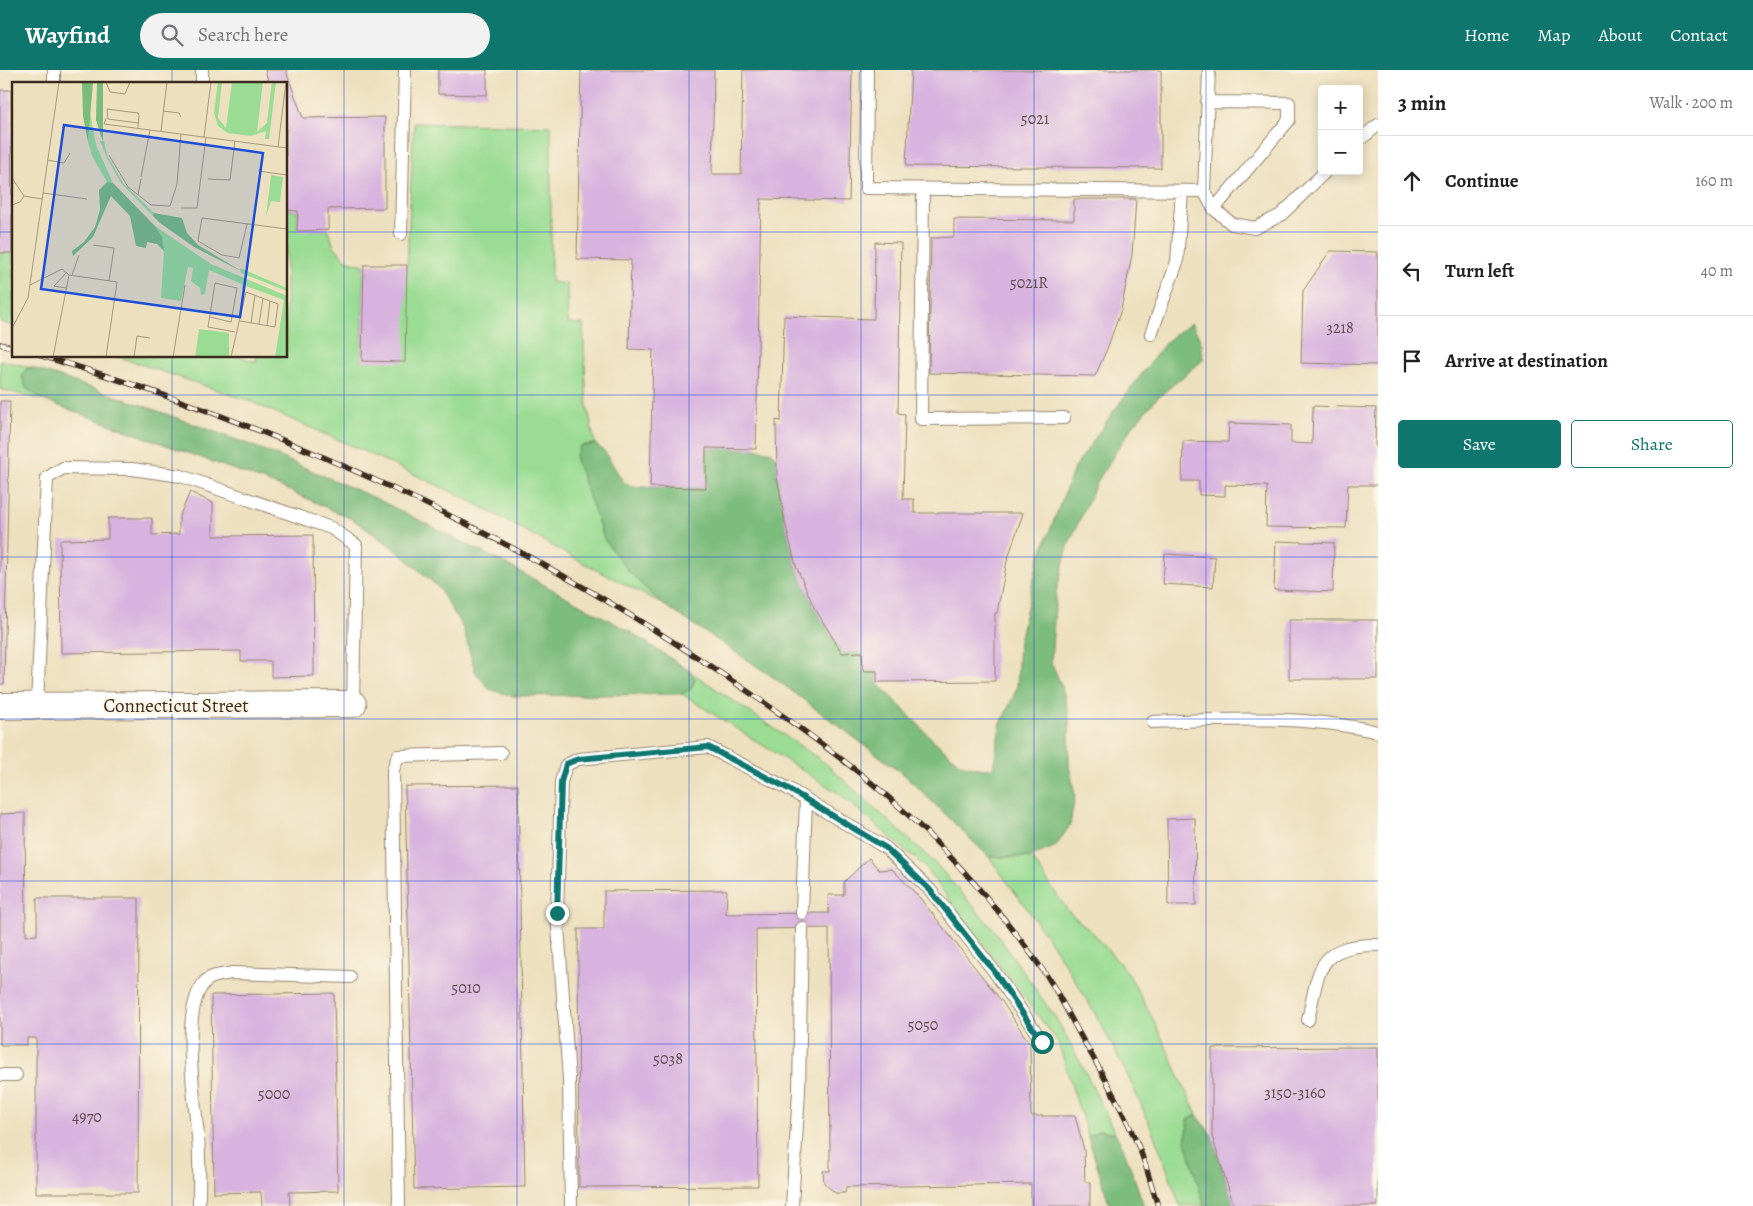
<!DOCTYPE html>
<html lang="en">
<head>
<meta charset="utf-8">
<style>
  body { margin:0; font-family:Alegreya,serif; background:#f2f2f2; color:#202124 }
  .controls { position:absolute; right:15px; top:15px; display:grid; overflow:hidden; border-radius:5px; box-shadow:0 2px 12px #0003 }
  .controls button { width:45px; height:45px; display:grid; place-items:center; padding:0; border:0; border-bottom:1px solid #e0e0e0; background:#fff; color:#202124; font:25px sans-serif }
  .stop { position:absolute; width:15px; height:15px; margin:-11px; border:4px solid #0f766e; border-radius:50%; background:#fff }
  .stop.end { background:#0f766e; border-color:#fff; box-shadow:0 1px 5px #0008 }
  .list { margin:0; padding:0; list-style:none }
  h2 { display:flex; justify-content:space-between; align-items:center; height:65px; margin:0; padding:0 20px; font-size:21px }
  h2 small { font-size:16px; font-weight:400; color:#757577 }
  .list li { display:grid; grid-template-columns:32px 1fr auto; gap:15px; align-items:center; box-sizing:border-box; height:90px; padding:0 20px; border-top:1px solid #e0e0e0 }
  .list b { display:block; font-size:19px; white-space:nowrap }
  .list em { font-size:16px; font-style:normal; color:#757577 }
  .actions { display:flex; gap:10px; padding:15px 20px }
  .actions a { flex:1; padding:11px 0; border:1px solid #0f766e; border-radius:5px; text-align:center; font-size:18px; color:#0f766e }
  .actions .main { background:#0f766e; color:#fff }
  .icon { flex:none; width:28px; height:28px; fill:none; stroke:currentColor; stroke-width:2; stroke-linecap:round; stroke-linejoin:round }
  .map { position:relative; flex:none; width:1378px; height:1136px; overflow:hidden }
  header { display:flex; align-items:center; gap:30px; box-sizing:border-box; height:70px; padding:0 25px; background:#0f766e; color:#fff }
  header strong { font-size:24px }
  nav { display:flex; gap:28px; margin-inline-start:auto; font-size:18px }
  .search { width:350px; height:45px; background:#f2f2f2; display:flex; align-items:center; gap:12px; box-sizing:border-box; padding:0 18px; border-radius:28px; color:#757577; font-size:19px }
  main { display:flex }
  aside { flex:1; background:#fff }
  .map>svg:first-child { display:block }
  .green { fill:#9adc93; stroke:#6a8358 }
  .forest { fill:#7bbc7d; stroke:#5b734e }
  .building { fill:#d8b3df }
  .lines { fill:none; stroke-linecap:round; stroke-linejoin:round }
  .lane-casing { stroke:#94856e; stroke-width:14 }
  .street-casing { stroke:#94856e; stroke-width:28 }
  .lane { stroke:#fff; stroke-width:12 }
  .street { stroke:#fff; stroke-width:26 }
  .rail-casing { stroke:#3b2a1e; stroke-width:5.5 }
  .rail { stroke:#fcf5e5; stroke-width:4; stroke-dasharray:11; stroke-linecap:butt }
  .route { stroke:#0f766e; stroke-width:6 }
  .grid { fill:none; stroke:#1d4ed8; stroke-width:1; stroke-opacity:0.55 }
  .labels { text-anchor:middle; stroke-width:4; stroke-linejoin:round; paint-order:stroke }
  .number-label { font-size:16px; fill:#624c4e }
  .street-label { font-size:19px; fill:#3b2a1e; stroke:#fcf5e5 }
  .inset-road { fill:none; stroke:#a6977f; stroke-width:1 }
  .view { fill:#1d4ed8; fill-opacity:0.15; stroke:#1d4ed8; stroke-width:2.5 }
  .inset-edge { fill:none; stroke:#3b2a1e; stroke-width:2.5 }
</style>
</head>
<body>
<header>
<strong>Wayfind</strong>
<div class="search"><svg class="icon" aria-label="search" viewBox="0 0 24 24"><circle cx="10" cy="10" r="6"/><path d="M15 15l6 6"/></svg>Search here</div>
<nav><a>Home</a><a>Map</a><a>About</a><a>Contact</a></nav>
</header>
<main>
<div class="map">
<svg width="1378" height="1136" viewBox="0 0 1378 1136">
  <rect width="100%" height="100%" fill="#fcf5e5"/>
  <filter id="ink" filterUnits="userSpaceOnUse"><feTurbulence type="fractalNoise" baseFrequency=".02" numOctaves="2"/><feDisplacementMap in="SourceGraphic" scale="10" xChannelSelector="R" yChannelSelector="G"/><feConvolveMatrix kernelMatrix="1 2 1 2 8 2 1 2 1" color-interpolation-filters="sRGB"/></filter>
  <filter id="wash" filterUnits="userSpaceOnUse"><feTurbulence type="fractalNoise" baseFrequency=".0096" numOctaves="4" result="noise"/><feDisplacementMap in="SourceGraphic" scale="20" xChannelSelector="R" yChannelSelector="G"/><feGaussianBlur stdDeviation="1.12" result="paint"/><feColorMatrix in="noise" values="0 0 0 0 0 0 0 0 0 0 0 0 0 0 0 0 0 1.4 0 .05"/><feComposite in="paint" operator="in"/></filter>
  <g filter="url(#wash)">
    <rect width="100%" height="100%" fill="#ede0bf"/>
    <path class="green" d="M414 53 551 56V212L567 214 568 253 583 254 587 334 595 374 580 376 629 502 661 533 589 496 467 429 357 378 247 330 116 286H238L256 292V286H286V140L298 141 297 160H328L334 176 346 190 364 195 362 291 407 195Z
      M0 183H12L14 256 0 252Z
      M0 290 33 298 26 299V318L43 330 0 319Z
      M688 600 825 693 936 794 994 860 1057 950 1086 1003 1115 1063 1099 1060 1088 1067 1058 972 923 795 838 723 682 624 692 618 695 609Z
      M989 787H1031L1068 841 1094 864 1128 903 1155 953 1197 1045 1188 1050 1197 1107 1204 1136H1180C1149 1041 1104 950 1047 867 1029 840 1008 814 989 787Z"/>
    <path class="forest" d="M1191 253 1200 268 1203 290 1157 328 1131 358 1097 412 1069 473 1056 522 1051 592 1062 617 1069 647V695L1075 725 1070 755 1056 776 1031 787H989L906 706 773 607 661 533 629 502 604 469 575 387 580 376 595 374 605 382 623 412 635 417 705 418 706 378 756 379 772 382 777 390V406L785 452 796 496 814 537 842 582H862L863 601H877V612L931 668 960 694 983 699 993 698 1000 656 1017 618 1019 571 1038 491 1074 399 1113 342 1166 272Z
      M33 298 139 334 264 380 375 428 500 491 629 561 688 600 695 608 692 618 682 624 512 626 489 619 475 601 463 558 438 517 395 479 352 449 281 417 43 330 26 318 22 307 26 299Z
      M1197 1045 1212 1066 1234 1136H1204L1186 1071 1188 1050Z
      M1099 1060 1115 1063 1123 1077 1144 1136H1110L1088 1067Z"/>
    <g id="blocks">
      <path class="building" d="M265 0H287V4L303 48 385 47V138L328 139V160L297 161 298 141 286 140V14H269Z
        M438 0H487V25L438 24Z
        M581 0H714L712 104H741L743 0H852L849 131 761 129 756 379 706 378V418L650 417 653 280 629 279 631 190 577 189Z
        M911 0H1161V98L906 96Z
        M0 20H11L12 183H0Z
        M1074 129H1136L1132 185 1121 240 1107 279 1095 306 929 303 931 168 954 167V149L1074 150Z
        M875 172 901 173 898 343 905 344 903 429H914V443H1023L1007 491 997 543H995V611L877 612V601H863L862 582 842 583 814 537 796 496 785 452 777 406 776 350 781 351 784 246 874 249Z
        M1330 181 1378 182V295L1301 293 1303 221Z
        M364 195H407L405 292 362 291Z
        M0 331H10L4 614H0Z
        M1313 336 1376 338 1375 376H1378V415H1348L1346 458 1266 457 1267 416 1225 415V426L1199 425V411H1182L1183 371 1228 372 1229 353 1291 355V373L1312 374Z
        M190 422 213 433V466L313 465 314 606 271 607V591H241V581L61 583 60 470 108 469V448H152V465L179 464V447Z
        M1276 471 1334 473 1333 522 1274 520Z
        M1165 484 1215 487 1213 517 1163 514Z
        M1289 550H1378V609H1289Z
        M518 715 525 1117 414 1119 405 716Z
        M25 743 26 866 37 865V828H139L138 1123H36V968H27V975H0V744Z
        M1195 748 1196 835H1168L1167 749Z
        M869 788 879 800 892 799 920 828 1003 933 1030 974 1031 1046H1075L1084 1080 1085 1112H1090V1136H1031V1114L846 1117 845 1123H835L824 1113 823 1101H830L829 858 756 859 758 1116 579 1117 578 859H604V821L727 820 726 844 829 843 828 825H844V812Z
        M334 923 338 1121 289 1122 290 1136H262L261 1122 214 1123 211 925Z
        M1378 977V1136H1234L1212 1066V978Z"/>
    </g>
  </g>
  <g filter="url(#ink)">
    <use href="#blocks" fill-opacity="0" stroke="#94856e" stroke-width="1"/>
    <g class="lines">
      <defs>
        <path id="lane" d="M867 0 866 118 1204 121
          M1209 0 1204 121 1214 139 1232 154 1255 158 1281 145 1326 101
          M54 14V0
          M202 14V0
          M1207 32 1289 33V50L1214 139
          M1359 70 1378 55
          M923 119 921 349 1064 348
          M401 164 405 0
          M1151 264 1177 192 1182 121
          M37 636 47 408 63 398 132 399 181 406 331 458 356 475 353 634
          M1153 652C1228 649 1305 645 1378 662
          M802 843 806 729
          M1308 950C1319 900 1317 874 1378 875
          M0 1005H16
          M199 1136C199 1113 200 1090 198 1067 195 1031 180 941 204 913 210 905 223 905 232 903L350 907
          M399 1136 393 700 398 686 501 683
          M571 1136 569 1009 557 843 561 712 566 695 578 689 708 677 787 718 886 778 930 820 994 901 1042 971
          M792 1136 799 1021 802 858"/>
        <path id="street" d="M0 636 353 634"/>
      </defs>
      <use href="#lane" class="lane-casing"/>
      <use href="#street" class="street-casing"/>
      <use href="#lane" class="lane"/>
      <use href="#street" class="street"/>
      <defs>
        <path id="rail" d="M0 274 14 278
          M42 286C284 357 519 466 728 608 783 645 837 683 887 726 946 777 1002 842 1047 906 1060 926 1071 949 1083 970 1104 1006 1124 1042 1140 1080 1147 1098 1152 1118 1158 1136"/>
      </defs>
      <use href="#rail" class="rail-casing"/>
      <use href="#rail" class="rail"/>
    </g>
  </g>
  <g class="lines" filter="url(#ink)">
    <path class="route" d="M557 843 561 712 566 694 578 689 708 677 787 718 886 778 930 820 994 901 1042 972"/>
  </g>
  <path class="grid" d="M172 0V14M344 0V1136M517 0V1136M689 0V1136M861 0V1136M1034 0V1136M1206 0V1136M0 162H14M286 162H1378M172 286V1136M0 325H1378M0 487H1378M0 649H1378M0 811H1378M0 974H1378"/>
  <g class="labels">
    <g class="number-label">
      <text x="1035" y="54">5021</text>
      <text x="1029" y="218">5021R</text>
      <text x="1340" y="263">3218</text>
      <text x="466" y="923">5010</text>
      <text x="923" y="960">5050</text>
      <text x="668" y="994">5038</text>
      <text x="1295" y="1028">3150-3160</text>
      <text x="274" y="1029">5000</text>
      <text x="87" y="1052">4970</text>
    </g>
    <g class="street-label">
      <text x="176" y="642">Connecticut Street</text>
    </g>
  </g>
  <g transform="translate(12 12)">
    <rect width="275" height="275" fill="#ede0bf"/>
    <path d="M206 0H210L206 36 214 46 220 0H251L245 50 255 41 260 0H264L257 57H253L254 49 239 54 216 51 206 44 202 31ZM78 30 84 63 101 101 95 100 80 74 76 60ZM88 59H92L95 73 111 101 142 131 141 134 109 101 95 76ZM259 93 271 95 268 120 259 119 254 135ZM143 144 199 182 275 214V275H263L272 218 234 204 230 208V202L197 188 193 212 189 213 188 206 179 199 181 186 176 185 169 219 149 216 152 169ZM228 186 275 206V209L229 191ZM187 247 217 251V275H183Z" fill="#9adc93"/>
    <path d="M70 0H81L76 60 71 34ZM85 0H91V60L84 38ZM95 100 101 101 143 144 150 155 152 169 145 162 135 160 134 166 124 164 118 134 99 114 81 155 61 174 60 169 72 160 83 145 88 128 87 108ZM142 131 170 136 175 151 186 163 231 190 182 165 148 141 141 134Z" fill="#7bbc7d"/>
    <path class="inset-road" d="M94 0 98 10 113 12 118 0M151 29 167 31 169 35M94 36 92 42 275 66M126 46 127 33 126 31 95 27 96 37 126 41M149 49 155 0M192 55 199 0M266 65 274 0M97 73 116 105 139 123 158 124 165 102 169 52M35 78 52 81 58 71M246 89 275 93M129 95 138 48M0 96 12 114 8 120 0 123M196 97 218 98 223 59M31 111 75 117M126 113 129 97M12 114 30 117M169 126H185L194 55M235 142 227 176 210 173 186 159 190 136 275 147M81 163 102 166 97 199M57 193 105 200 94 275M60 193 67 173M18 203 50 187 57 193 41 275M54 206 42 204 55 190M198 235 219 240 225 206 203 201 196 245 223 250M239 241 243 213M247 242 251 216M255 244 258 219M0 246 16 216 47 0M122 275 125 254 138 256M161 275 173 203M219 275 234 210 266 222 263 245 228 239"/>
    <path class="view" d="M52 43 251 71 228 235 29 207Z"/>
    <rect width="275" height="275" class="inset-edge"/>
  </g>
</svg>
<div class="controls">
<button>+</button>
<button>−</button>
</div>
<div class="stop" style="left:1042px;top:972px"></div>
<div class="stop end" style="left:557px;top:843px"></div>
</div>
<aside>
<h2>3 min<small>Walk · 200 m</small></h2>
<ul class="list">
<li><svg class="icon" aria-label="ahead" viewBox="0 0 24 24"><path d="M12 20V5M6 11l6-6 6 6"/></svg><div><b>Continue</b></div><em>160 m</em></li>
<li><svg class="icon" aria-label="left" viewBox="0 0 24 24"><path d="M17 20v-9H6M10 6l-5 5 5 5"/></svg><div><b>Turn left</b></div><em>40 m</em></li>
<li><svg class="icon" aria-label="arrive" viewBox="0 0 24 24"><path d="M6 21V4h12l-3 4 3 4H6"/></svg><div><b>Arrive at destination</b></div></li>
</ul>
<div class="actions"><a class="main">Save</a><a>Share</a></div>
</aside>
</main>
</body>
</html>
